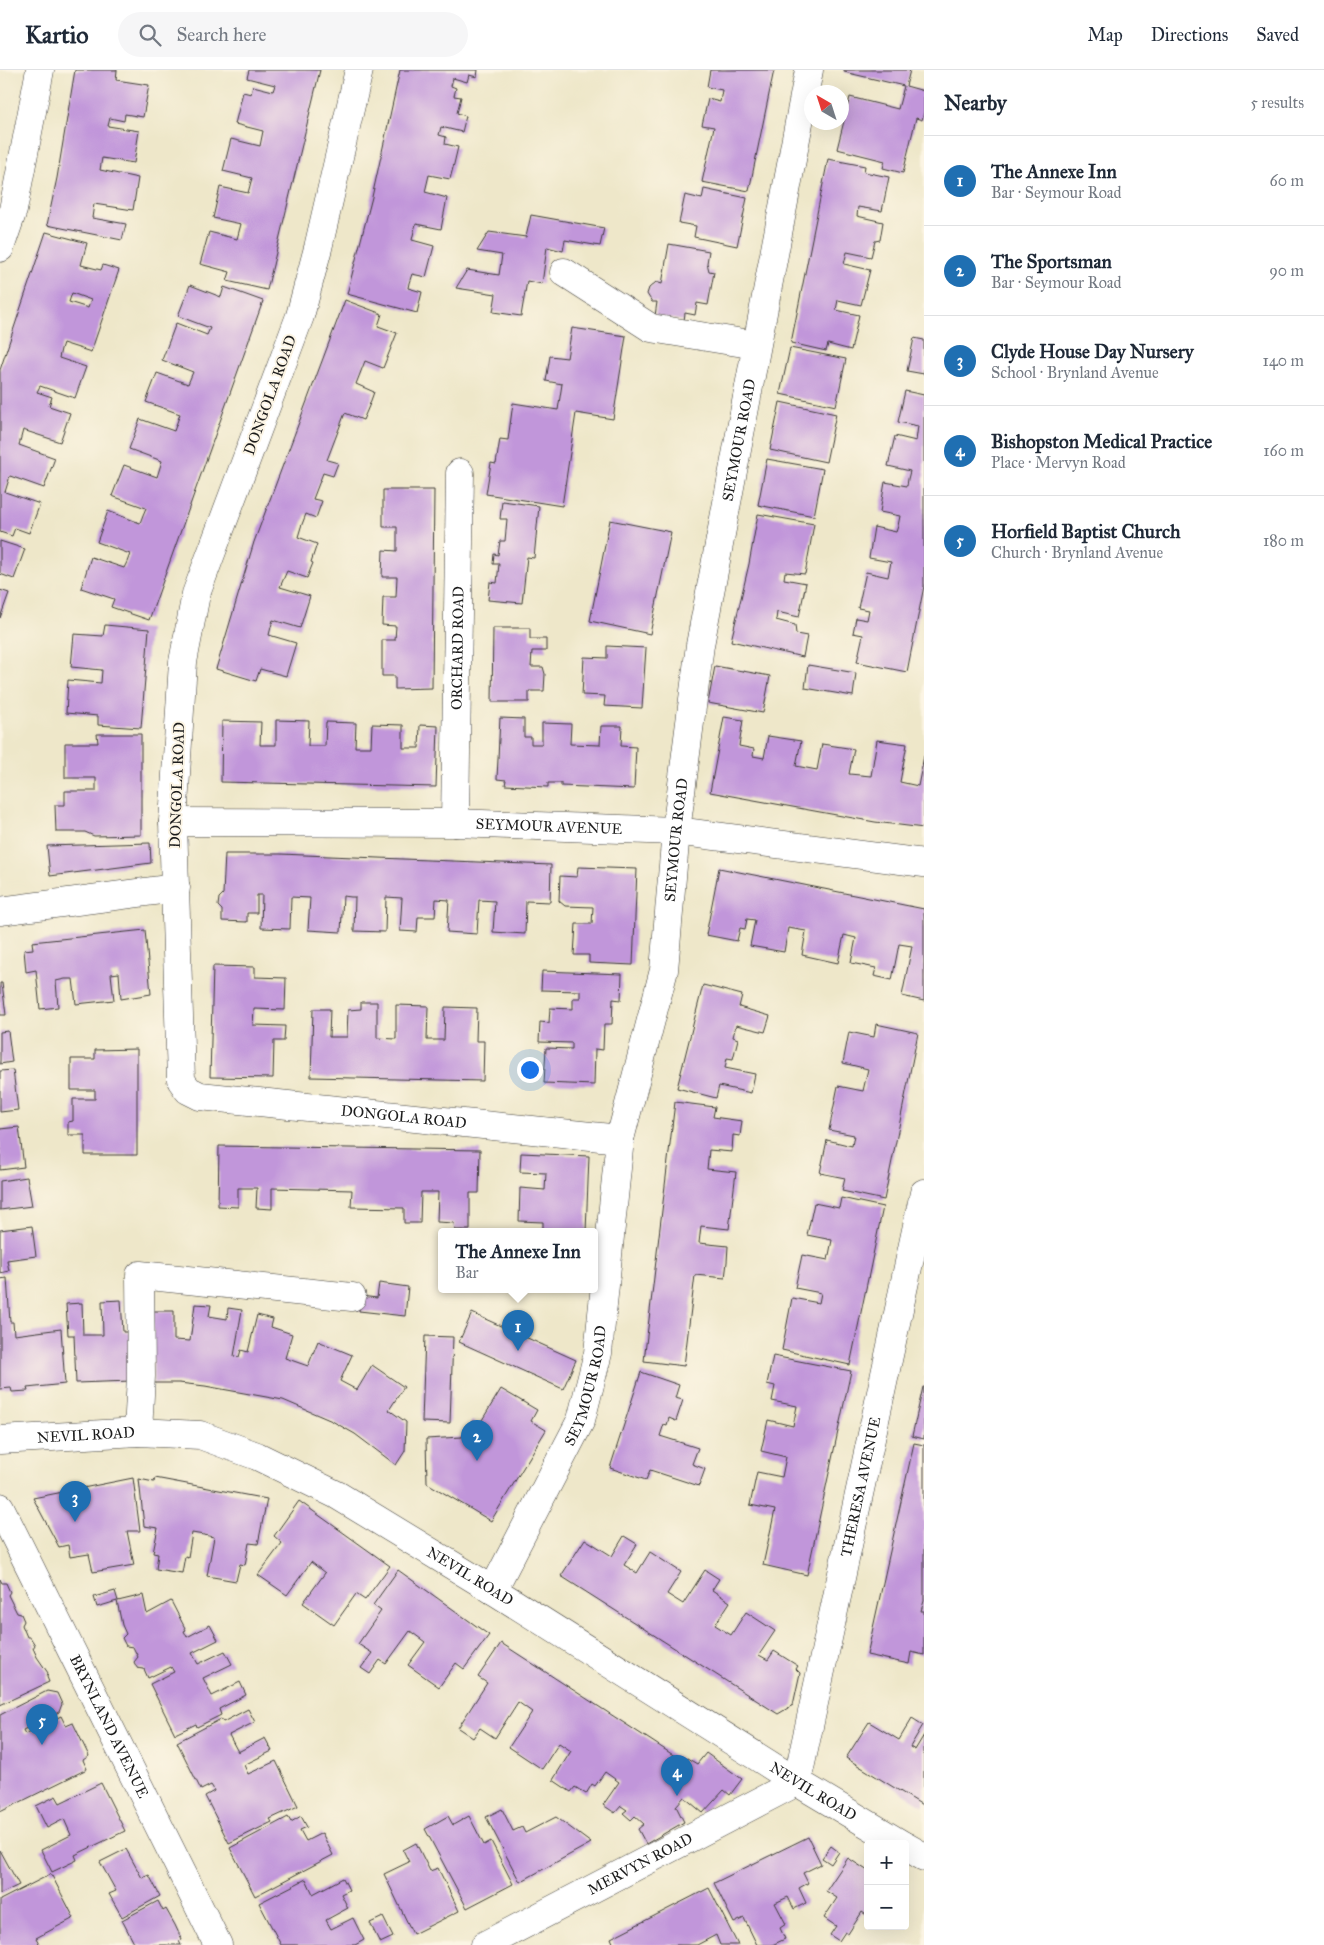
<!DOCTYPE html>
<html lang="en">
<head>
<meta charset="utf-8">
<style>
  body { margin:0; font-family:"IM FELL Great Primer",serif; background:#f6f6f7; color:#1f2937 }
  .controls { position:absolute; right:15px; bottom:15px; display:grid; overflow:hidden; border-radius:5px; box-shadow:0 5px 20px #0002 }
  .controls button { width:45px; height:45px; display:grid; place-items:center; padding:0; border:0; border-bottom:1px solid #e0e1e3; background:#fff; color:#1f2937; font:25px sans-serif }
  .compass { position:absolute; left:804px; top:15px; width:45px; height:45px; border-radius:50%; background:#fff; box-shadow:0 5px 20px #0002; rotate:321deg }
  .you { position:absolute; left:529px; top:999px; width:18px; height:18px; margin:-12px; border:4px solid #fff; border-radius:50%; background:#1a73e8; box-shadow:0 0 0 8px #1a73e833 }
  .badge { display:grid; place-items:center; width:32px; height:32px; border-radius:50%; background:#1f6fb2; color:#fff; font-size:16px; font-weight:700 }
  .pin { position:absolute; translate:-50% -41px; filter:drop-shadow(0 1px 2px #0008) }
  .pin::after { content:''; position:absolute; top:26px; width:18px; height:15px; background:inherit; clip-path:polygon(0 0,100% 0,50% 100%) }
  .popup { position:absolute; left:438px; top:1158px; width:160px; height:65px; box-sizing:border-box; display:grid; place-content:center; border-radius:5px; background:#fff; filter:drop-shadow(0 1px 4px #0005); font-size:16px; white-space:nowrap; color:#747a83 }
  .popup b { font-size:19px; color:#1f2937 }
  .popup::after { content:''; position:absolute; left:50%; top:100%; margin-left:-10px; border:10px solid transparent; border-top-color:#fff }
  .list { margin:0; padding:0; list-style:none }
  h2 { display:flex; justify-content:space-between; align-items:center; height:65px; margin:0; padding:0 20px; font-size:21px }
  h2 small { font-size:16px; font-weight:400; color:#747a83 }
  .list li { display:grid; grid-template-columns:32px 1fr auto; gap:15px; align-items:center; box-sizing:border-box; height:90px; padding:0 20px; border-top:1px solid #e0e1e3 }
  .list b { display:block; font-size:19px; white-space:nowrap }
  .list p { margin:0; font-size:16px; white-space:nowrap; color:#747a83 }
  .list em { font-size:16px; font-style:normal; color:#747a83 }
  .icon { flex:none; width:28px; height:28px; fill:none; stroke:currentColor; stroke-width:2; stroke-linecap:round; stroke-linejoin:round }
  .map { position:relative; flex:none; width:924px; height:1875px; overflow:hidden }
  header { display:flex; align-items:center; gap:30px; box-sizing:border-box; height:70px; padding:0 25px; background:#fff; border-bottom:1px solid #e0e1e3 }
  header strong { font-size:24px }
  nav { display:flex; gap:28px; margin-inline-start:auto; font-size:18px }
  .search { width:350px; height:45px; background:#f6f6f7; display:flex; align-items:center; gap:12px; box-sizing:border-box; padding:0 18px; border-radius:28px; color:#747a83; font-size:19px }
  main { display:flex }
  aside { flex:1; background:#fff }
  .map>svg:first-child { display:block }
  .building { fill:#c196da; fill-rule:evenodd }
  .lines { fill:none; stroke-linecap:round; stroke-linejoin:round }
  .minor-casing { stroke:#3c3a36; stroke-width:29 }
  .minor { stroke:#fff; stroke-width:28 }
  .labels { text-anchor:middle; stroke-width:4; stroke-linejoin:round; paint-order:stroke }
  .street-label { font-size:15px; fill:#1c1c1c; stroke:#fcf5e5 }
</style>
</head>
<body>
<header>
<strong>Kartio</strong>
<div class="search"><svg class="icon" aria-label="search" viewBox="0 0 24 24"><circle cx="10" cy="10" r="6"/><path d="M15 15l6 6"/></svg>Search here</div>
<nav><a>Map</a><a>Directions</a><a>Saved</a></nav>
</header>
<main>
<div class="map">
<svg width="924" height="1875" viewBox="0 0 924 1875">
  <rect width="100%" height="100%" fill="#fcf5e5"/>
  <filter id="ink" filterUnits="userSpaceOnUse"><feTurbulence type="fractalNoise" baseFrequency=".02" numOctaves="2"/><feDisplacementMap in="SourceGraphic" scale="10" xChannelSelector="R" yChannelSelector="G"/><feConvolveMatrix kernelMatrix="1 2 1 2 8 2 1 2 1" color-interpolation-filters="sRGB"/></filter>
  <filter id="wash" filterUnits="userSpaceOnUse"><feTurbulence type="fractalNoise" baseFrequency=".0096" numOctaves="4" result="noise"/><feDisplacementMap in="SourceGraphic" scale="20" xChannelSelector="R" yChannelSelector="G"/><feGaussianBlur stdDeviation="1.12" result="paint"/><feColorMatrix in="noise" values="0 0 0 0 0 0 0 0 0 0 0 0 0 0 0 0 0 1.4 0 .05"/><feComposite in="paint" operator="in"/></filter>
  <g filter="url(#wash)">
    <rect width="100%" height="100%" fill="#eee7c9"/>
    <g id="blocks">
      <path class="building" d="M75 0H117L116 10 149 15 143 47 125 44 124 51 110 48 108 56 139 61 134 93 102 88 100 100 138 108 133 140 94 134 92 148 126 154 122 170 47 155 57 108Z
        M249 0H320L267 220 227 211 230 202 200 194 209 162 237 169 241 154 213 148 220 117 248 123 252 108 223 101 231 69 260 76 263 61 235 54 243 22 251 24 253 16 273 21 275 15 247 8Z
        M400 0H478L477 7 469 5 467 12 453 8 451 16 456 18 454 26 461 27 457 43 466 46 462 62 441 57 439 65 446 67 445 74 458 77 454 94 450 109 429 105 425 122 447 128 441 159 416 154 414 161 412 170 434 176 426 207 412 204 409 213 408 218 422 222 417 243 347 224 372 127Z
        M710 0H774L749 121 702 112 714 57 702 55 708 29 720 32 722 20 707 17Z
        M844 0H910L906 16 924 21V42L922 50 916 48 903 103 883 98 885 91 837 79 850 27 898 39 904 16 844 2Z
        M828 89 865 96 864 102 889 107 882 141 858 137 857 146 883 152 880 170 875 171 871 187 847 182 844 194 870 200 861 235 838 230 836 240 859 245 851 280 828 274 826 281 791 273Z
        M704 119 747 128 737 176 694 167 696 156 679 153 685 125 702 129Z
        M531 145 604 158 600 176 565 170 563 181 547 177 542 214 527 211 521 246 493 242 496 224 456 218 467 200 499 205 502 185 477 181 489 162 526 167Z
        M46 162 87 173 81 195 101 200 103 195 119 200 91 282 63 273 61 279 59 288 86 297 75 328 40 316 37 322 52 327 49 336 70 343 60 372 23 360 19 375 55 388 44 418 10 406 5 422 40 434 29 463 15 458 12 466 0 462V300ZM72 223 91 230 88 238 69 232Z
        M669 174 709 181 707 193 709 201 714 202 708 235 697 233 695 245 685 243 684 251 655 246 657 232H652L647 224 649 218 656 212 662 214Z
        M190 215 221 227 224 217 263 231 149 550 111 537 114 529 81 518 91 487 124 498 127 492 130 484 97 472 108 441 140 453 143 445 146 438 112 426 124 395 157 407 162 391 129 379 140 349 174 361 180 344 146 332 157 303 188 314 193 302 162 290 176 253 207 265 210 258 178 246Z
        M345 230 382 244 378 256 397 263 383 298 365 291 356 314 374 322 369 336 363 350 345 343 327 390 338 393 333 406 323 403 313 429 322 431 316 448 306 444 301 457 298 467 317 474 311 492 313 493 307 508 287 501 280 517 310 526 300 558 273 550 271 557 269 565 296 573 286 606 260 599 256 611 216 599 254 472Z
        M572 258 626 266 613 349 576 343 562 436 486 424 491 393 496 394 500 369 508 370 513 333 558 340 562 314 546 311 550 286 567 288Z
        M914 268 924 270V304L907 301Z
        M790 278 846 289 836 336 780 324Z
        M905 321 924 325V516L907 602 857 592 863 565 853 563 856 548 867 550 869 540 858 538 866 502 888 507 891 492 869 488 874 457 896 462 898 456 900 446 880 442 885 412 907 416 908 409 910 401 888 396 895 366 916 371 918 356 898 352Z
        M780 332 836 344 826 392 770 380Z
        M767 389 823 399 814 446 758 435Z
        M383 420H434L432 618 395 619V606H382V570H395L396 556 382 555 383 527H396L397 507H382L383 480 397 481V457H383Z
        M502 431 539 436 534 488 527 487 522 533 488 530 490 512 497 513 499 494H493L494 484 498 485 500 471H505L507 449H500Z
        M758 444 814 454 805 504 785 502 784 509 806 513 799 547 777 542 776 550 795 555 796 564 807 566 803 587 731 571 749 494Z
        M610 450 671 462 650 564 590 551Z
        M0 471 25 479 14 509 0 504Z
        M0 520 9 523 0 548Z
        M105 555 149 559 141 658 98 655V646L66 643 68 610 101 613 102 600 71 597 74 564 103 566Z
        M493 558H530V569H546V581H532L531 597H543L545 604 544 621H529V632H492Z
        M607 576 646 578 642 638 604 636 605 626 582 625 584 587 607 588Z
        M808 595 856 603 853 626 805 618Z
        M715 596 770 606 763 643 708 633Z
        M724 647 743 650 739 676 754 679 753 686 764 688 768 666 801 671 796 696 817 700 822 674 854 679 849 704 871 706 877 670 907 674 900 712 918 716 924 686V758L875 752 710 722Z
        M500 648 524 649V667H531V674H542V653L571 654 570 674 600 675 601 656H622L621 676 636 677 634 719 561 716V713H548V717L505 715 506 710 497 709Z
        M276 650 309 651 308 676H325L326 652 356 653 355 677H371L372 654 403 655V678H419L420 655 438 656 436 717 221 712 222 651 261 652 260 675H276Z
        M97 664H141V765L94 766 85 762H56L55 735H65V721H96V708H65V673H98Z
        M150 773 151 793 50 806 47 776Z
        M225 784H280L551 795 550 832 526 831 525 864 493 862 495 831 479 830 477 864 447 862 449 830 436 829 435 847H418L417 862 400 861 402 828 386 827 385 862 354 861 355 827H351L343 826 341 862 308 860 310 828 291 827 290 859 261 858 262 825H257V843H247V852L222 851V840L218 836 219 828 223 824Z
        M578 797 637 799 633 895 589 893V885H574L576 854H592L593 837 565 836 559 831 560 806 577 807Z
        M719 798 924 839V931L902 926 912 876 899 874 892 910 874 906 876 898 851 893 856 868 844 865 838 893 802 885 806 861 788 858 784 882 750 876 755 850 747 849 745 859 740 858 737 871 706 865Z
        M145 860 151 924 121 929 119 903 111 904 114 930 76 934 73 909H65L56 911 58 937 40 939 36 900 26 902 24 880 33 879 32 872Z
        M213 896 255 897V907L286 908 285 940 254 939 253 955 285 956 284 971H274L273 1008 210 1007Z
        M542 901 622 904 621 930 613 929 612 954H604L603 980 595 979 594 1015 544 1013 546 978 572 979V973L539 972 540 952 549 953 550 938 573 939V928H580V921L541 920Z
        M0 913H2L6 945H0Z
        M703 915 742 925 739 937 770 946 765 962 736 955 733 967 738 969 733 989 727 988 725 998 755 1004 751 1023 719 1016 716 1028 677 1018Z
        M361 932H377V968L396 969V935L428 936 427 970H444L445 937 477 938 476 971H484L483 1011 311 1007 313 939H330L329 967H347L348 940 361 939Z
        M876 954 918 963 884 1130 842 1121 845 1108 820 1103 827 1070 852 1076 854 1065 829 1060 838 1016 863 1021 868 999 843 993 849 962 874 967Z
        M8 961 12 992 0 994V962Z
        M137 979V1085H85V1065H68V1052L73 1051V1029H95V1020H71V989H95V980Z
        M13 1000 18 1040 0 1042V1001Z
        M675 1032 715 1037 713 1047 742 1051 740 1066 733 1065 732 1082 709 1080 707 1099 736 1102 729 1159 701 1156 699 1173 728 1176 727 1192 725 1208 695 1205 684 1296 644 1291Z
        M19 1057 24 1097 0 1100V1059Z
        M219 1076 480 1080 479 1123H470V1160H455L454 1153 437 1152 438 1122H421L420 1153H404V1138L351 1137 352 1120 272 1118V1139L256 1138 257 1118H238V1137L218 1136Z
        M521 1083 589 1086 586 1162H543V1152L519 1151 520 1118 545 1120 546 1103 520 1102Z
        M27 1107 32 1136 0 1140V1111Z
        M841 1128 883 1137 850 1295 782 1280 792 1228 819 1233 821 1223 795 1218 802 1185 828 1190 832 1170 807 1165 814 1133 839 1138Z
        M32 1156 36 1186 7 1190 9 1201 0 1203V1160Z
        M7 1208 10 1252H13L14 1265 61 1259 65 1314 27 1318 28 1321 12 1322 11 1318 0 1319V1209Z
        M379 1213 408 1217 405 1246 359 1241 361 1226 377 1228Z
        M121 1230 123 1262H133L131 1311 76 1313 74 1265H68L66 1234 82 1233 83 1265H103L102 1231Z
        M195 1234 211 1235 209 1246 227 1249 228 1238 242 1240 234 1286 239 1287 241 1280 248 1282 257 1245 273 1249 271 1257 292 1264 285 1288 308 1296 318 1271 352 1285 340 1311 357 1320 372 1295 404 1317 389 1340 406 1352 405 1381 396 1395 355 1364 332 1351 283 1330 205 1316 179 1313H153V1241H174V1270L190 1271Z
        M472 1243 576 1290 563 1319 459 1272Z
        M425 1266 453 1267 450 1353 422 1352Z
        M773 1286 851 1301 807 1505 763 1495 775 1440 750 1435 757 1402 782 1407 786 1387 761 1381 768 1350 793 1356 797 1336 772 1331 775 1316 767 1314Z
        M641 1302 679 1315 675 1328 683 1330 676 1351 669 1348 667 1355 664 1354 660 1366 698 1378 692 1394 705 1399 699 1416 650 1400 646 1410 610 1398Z
        M923 1317H924V1369L912 1366Z
        M501 1319 537 1340 531 1351 546 1360 491 1451 427 1413 426 1369 462 1367 472 1351 479 1355Z
        M914 1373 924 1375V1531L921 1541H924V1585L911 1582 909 1594 867 1585Z
        M133 1408 140 1461H127L134 1495 93 1502 89 1484 70 1487 68 1475 59 1477 33 1428Z
        M155 1408 267 1429 258 1474 249 1473 245 1495 240 1494 236 1511 207 1506 214 1467 204 1465 192 1463 188 1487 185 1486 182 1503 156 1499 158 1484 153 1483 158 1458 144 1456 139 1409 154 1412Z
        M299 1431 390 1496 365 1530 356 1524 334 1555 303 1533 325 1503 311 1492 287 1525 258 1505 282 1473 274 1466Z
        M624 1466 637 1474 624 1495 637 1503 650 1482 681 1502 667 1524 683 1534 705 1500 719 1509 712 1520 730 1532 715 1555 731 1565 746 1542 775 1561 759 1585 768 1590 774 1581 798 1596 796 1599 800 1603 793 1635 778 1644 561 1506 585 1469 612 1486Z
        M398 1500 489 1565 464 1599 456 1593 439 1617 408 1595 425 1572 410 1561 386 1594 380 1590 370 1604 361 1598 372 1583 358 1574 381 1541 373 1535Z
        M0 1509 2 1513H6L10 1522 8 1525 17 1543 21 1544 24 1551 22 1555 27 1567H30L35 1575 33 1578 37 1587 48 1603 47 1607 49 1612 0 1635Z
        M115 1521 118 1531 143 1525 147 1544 171 1531 186 1560 184 1561 187 1567 210 1555 218 1570 192 1583 198 1594 225 1581 232 1594 203 1608 212 1626 240 1612 246 1625 219 1639 221 1645 197 1657 196 1654 175 1664 150 1614 174 1602 171 1597 148 1608 144 1599 137 1598 134 1592 138 1587 133 1577 126 1576 122 1568 126 1564 122 1555 117 1531 97 1537 94 1527Z
        M501 1573 684 1692 687 1688 697 1694 706 1683 742 1709 730 1725 724 1720 703 1743 684 1727 676 1736 684 1752 646 1774 638 1759 644 1754 635 1746 631 1750 623 1743 627 1740 621 1736 615 1743 603 1735 619 1712 605 1702 595 1716 592 1714 586 1724 575 1717 571 1722 553 1710 571 1681 559 1673 542 1699 509 1677 532 1642 518 1632 495 1668 480 1658 473 1668 458 1658 487 1613 478 1607Z
        M47 1621 57 1623 62 1634 59 1642 23 1660 25 1664 61 1646 66 1656 73 1653 89 1686 83 1690 87 1699 0 1742V1645Z
        M248 1639 255 1652 229 1665 238 1682 265 1668 272 1681 244 1695 248 1704 276 1691 298 1736 270 1749 272 1752 229 1773 205 1726 214 1721 213 1718 211 1715 201 1720 177 1672 221 1649 223 1652Z
        M912 1648 923 1655 910 1677 915 1680 924 1665V1736L846 1688 869 1652 899 1670Z
        M101 1713 125 1761 75 1785 77 1790 52 1802 41 1780 71 1765 64 1749 47 1758 36 1736 56 1726 60 1733Z
        M502 1739 513 1761 522 1757 525 1763 556 1747 591 1773 520 1812 486 1747Z
        M301 1746 307 1757 300 1760 306 1771 322 1763 333 1785 255 1826 230 1778 288 1747 291 1752Z
        M448 1746 453 1755 469 1746 484 1775 491 1771 513 1814 467 1838 425 1759Z
        M808 1767 821 1794 803 1803 808 1813 799 1818 806 1833 794 1839 788 1827 775 1833 786 1854 780 1858 785 1869 772 1875H757L744 1848 734 1853 714 1813Z
        M416 1773 430 1801 438 1798 459 1841 413 1864 384 1804 409 1792 403 1780Z
        M831 1776 839 1782 831 1794 822 1788Z
        M126 1779 142 1808 149 1805 160 1826 122 1847 109 1824 116 1821 100 1792Z
        M0 1780 19 1815 0 1824Z
        M848 1788 868 1801V1846L862 1842 848 1864 845 1862 839 1871 830 1865 836 1856 824 1848 837 1828 826 1821Z
        M51 1804 74 1848 36 1868 40 1875H0V1830Z
        M343 1808 349 1820 341 1824 348 1838 326 1850 331 1859 353 1848 364 1870 355 1875H281L259 1833 306 1809 313 1824Z
        M709 1818 738 1875H720L716 1865 697 1875H614L611 1868Z
        M158 1831 163 1841 166 1839 175 1855 182 1870 179 1871 181 1875H135L122 1850Z
        M383 1847 393 1867 380 1873 370 1853Z"/>
    </g>
  </g>
  <g filter="url(#ink)">
    <use href="#blocks" fill-opacity="0" stroke="#3c3a36" stroke-width="1"/>
    <g class="lines">
      <defs>
        <g id="minor">
          <path id="s1" d="M359 0 318 178 300 246 196 524 183 592 173 752 181 1010 188 1020 200 1026 620 1069"/>
          <path d="M0 178 13 140 40 0"/>
          <path d="M564 202 651 258 756 275"/>
          <path id="s2" d="M173 752 455 753 676 761 924 793"/>
          <path id="s3" d="M455 753 460 403"/>
          <path d="M0 841 176 818"/>
          <path d="M138 1362 141 1306 140 1205 352 1227"/>
          <path id="s4" d="M0 1370 138 1362 200 1365 257 1386 337 1425 493 1520 797 1712 901 1774"/>
          <path id="s5" d="M0 1437 218 1875"/>
          <path id="s6" d="M493 1520 581 1350 598 1283 620 1069 664 900 676 761 700 575 809 0"/>
          <path d="M905 1776 924 1787"/>
          <path id="s7" d="M485 1875 797 1712 924 1123"/>
        </g>
      </defs>
      <use href="#minor" class="minor-casing"/>
      <use href="#minor" class="minor"/>
    </g>
  </g>
  <g class="labels">
    <g class="street-label">
      <text transform="translate(270 325) rotate(-70)" y="5">DONGOLA ROAD</text>
      <text dy="5" stroke="none"><textPath href="#s6" startOffset="1186">SEYMOUR ROAD</textPath></text>
      <text dy="5" stroke="none"><textPath href="#s3" startOffset="175">ORCHARD ROAD</textPath></text>
      <text transform="translate(177 715) rotate(-88)" y="5">DONGOLA ROAD</text>
      <text dy="5" stroke="none"><textPath href="#s2" startOffset="376">SEYMOUR AVENUE</textPath></text>
      <text dy="5" stroke="none"><textPath href="#s6" startOffset="781">SEYMOUR ROAD</textPath></text>
      <text dy="5" stroke="none"><textPath href="#s1" startOffset="1268">DONGOLA ROAD</textPath></text>
      <text dy="5" stroke="none"><textPath href="#s6" startOffset="226">SEYMOUR ROAD</textPath></text>
      <text dy="5" stroke="none"><textPath href="#s4" startOffset="86">NEVIL ROAD</textPath></text>
      <text dy="5" stroke="none"><textPath href="#s7" startOffset="654">THERESA AVENUE</textPath></text>
      <text dy="5" stroke="none"><textPath href="#s4" startOffset="506">NEVIL ROAD</textPath></text>
      <text dy="5" stroke="none"><textPath href="#s5" startOffset="245">BRYNLAND AVENUE</textPath></text>
      <text dy="5" stroke="none"><textPath href="#s4" startOffset="911">NEVIL ROAD</textPath></text>
      <text dy="5" stroke="none"><textPath href="#s7" startOffset="175">MERVYN ROAD</textPath></text>
    </g>
  </g>
</svg>
<div class="controls">
<button>+</button>
<button>−</button>
</div>
<svg class="compass" viewBox="-18 -18 36 36"><path d="M0-13l5 13h-10z" fill="#e53935"/><path d="M0 13l5-13h-10z" fill="#747a83"/></svg>
<div class="you"></div>
<div class="pin badge" style="left:518px;top:1281px">1</div>
<div class="popup"><b>The Annexe Inn</b>Bar</div>
<div class="pin badge" style="left:477px;top:1391px">2</div>
<div class="pin badge" style="left:75px;top:1452px">3</div>
<div class="pin badge" style="left:677px;top:1726px">4</div>
<div class="pin badge" style="left:42px;top:1675px">5</div>
</div>
<aside>
<h2>Nearby<small>5 results</small></h2>
<ul class="list">
<li><span class="badge">1</span><div><b>The Annexe Inn</b><p>Bar · Seymour Road</p></div><em>60 m</em></li>
<li><span class="badge">2</span><div><b>The Sportsman</b><p>Bar · Seymour Road</p></div><em>90 m</em></li>
<li><span class="badge">3</span><div><b>Clyde House Day Nursery</b><p>School · Brynland Avenue</p></div><em>140 m</em></li>
<li><span class="badge">4</span><div><b>Bishopston Medical Practice</b><p>Place · Mervyn Road</p></div><em>160 m</em></li>
<li><span class="badge">5</span><div><b>Horfield Baptist Church</b><p>Church · Brynland Avenue</p></div><em>180 m</em></li>
</ul>
</aside>
</main>
</body>
</html>
